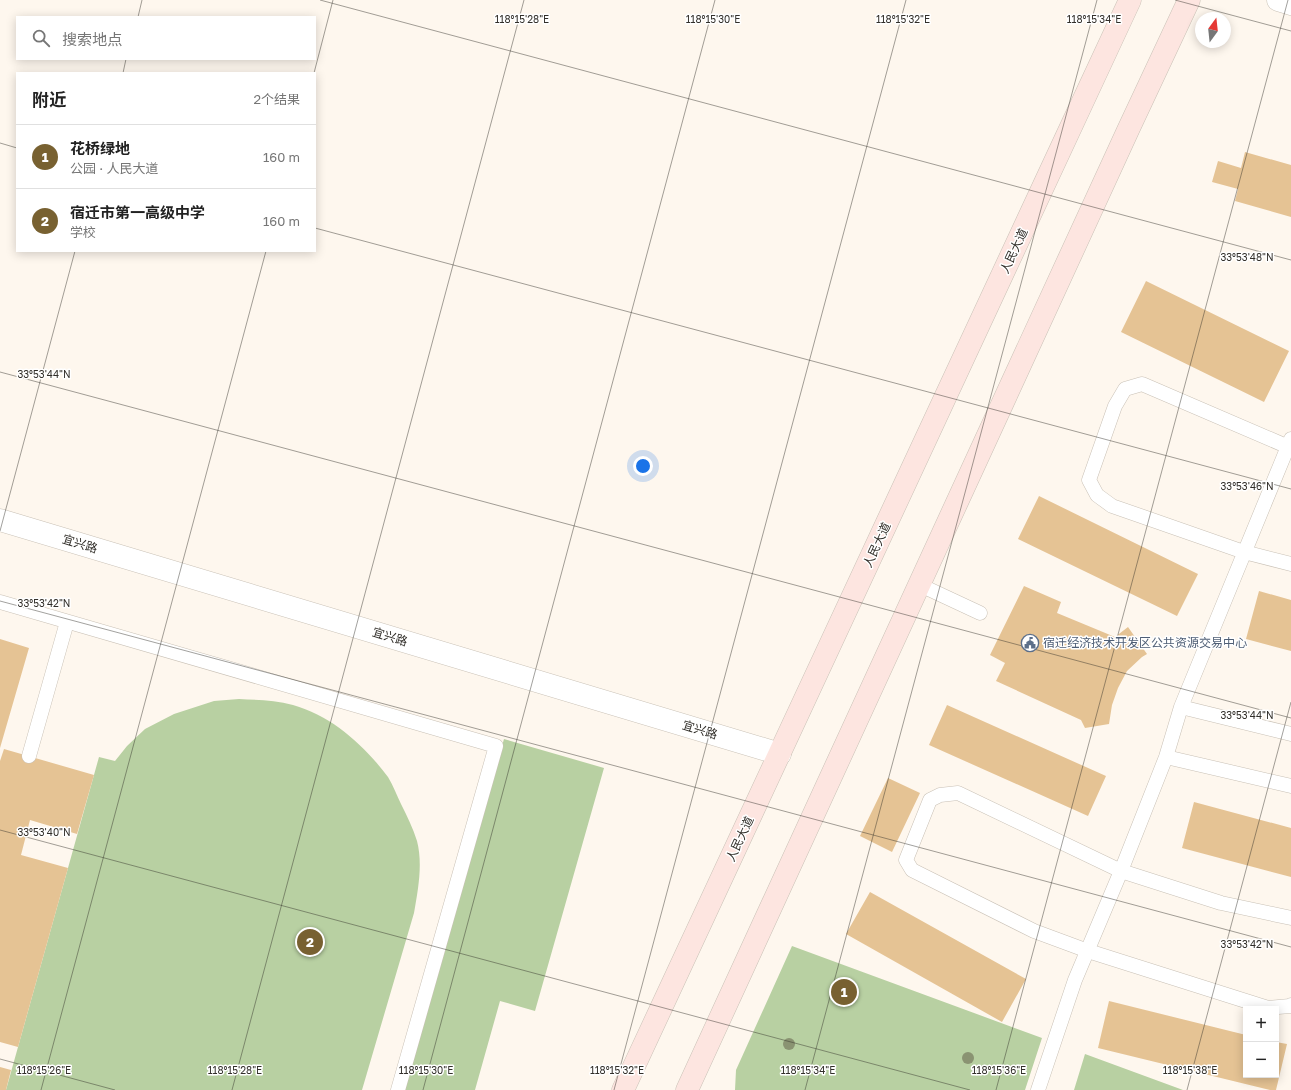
<!DOCTYPE html>
<html lang="zh">
<head>
<meta charset="utf-8">
<style>
  body { margin:0; font-family:"Golos Text","Noto Sans SC",sans-serif; background:#f6f6f6; color:#222 }
  .controls { position:absolute; right:12px; bottom:12px; display:grid; overflow:hidden; border-radius:0px; box-shadow:0 2px 10px #0003 }
  .controls button { width:36px; height:36px; display:grid; place-items:center; padding:0; border:0; border-bottom:1px solid #e0e0e0; background:#fff; color:#222; font:20px sans-serif }
  .compass { position:absolute; left:1195px; top:12px; width:36px; height:36px; border-radius:50%; background:#fff; box-shadow:0 2px 10px #0003; rotate:15deg }
  .you { position:absolute; left:643px; top:466px; width:14px; height:14px; margin:-10px; border:3px solid #fff; border-radius:50%; background:#1a73e8; box-shadow:0 0 0 6px #1a73e833 }
  .badge { display:grid; place-items:center; width:26px; height:26px; border-radius:50%; background:#786131; color:#fff; font-size:13px; font-weight:700 }
  .pin { position:absolute; translate:-50% -50%; border:2px solid #fff; box-shadow:0 1px 4px #0006 }
  .list { margin:0; padding:0; list-style:none }
  h2 { display:flex; justify-content:space-between; align-items:center; height:52px; margin:0; padding:0 16px; font-size:17px }
  h2 small { font-size:13px; font-weight:400; color:#767676 }
  .list li { display:grid; grid-template-columns:26px 1fr auto; gap:12px; align-items:center; box-sizing:border-box; height:64px; padding:0 16px; border-top:1px solid #e0e0e0 }
  .list b { display:block; font-size:15px; white-space:nowrap }
  .list p { margin:0; font-size:13px; white-space:nowrap; color:#767676 }
  .list em { font-size:13px; font-style:normal; color:#767676 }
  .icon { flex:none; width:22px; height:22px; fill:none; stroke:currentColor; stroke-width:2; stroke-linecap:round; stroke-linejoin:round }
  .map { position:relative; flex:none; width:1291px; height:1090px; overflow:hidden }
  .search { position:absolute; background:#fff; box-shadow:0 2px 10px #0003; left:16px; top:16px; width:300px; height:44px; display:flex; align-items:center; gap:10px; box-sizing:border-box; padding:0 14px; border-radius:0px; color:#767676; font-size:15px }
  .panel { position:absolute; background:#fff; box-shadow:0 2px 10px #0003; left:16px; top:72px; width:300px; height:180px; border-radius:0px }
  .map>svg:first-child { display:block }
  .green { fill:#b8d0a2 }
  .building { fill:#e5c394 }
  .lines { fill:none; stroke-linecap:round; stroke-linejoin:round }
  .lane-casing { stroke:#c9c1b6; stroke-width:15 }
  .street-casing { stroke:#c9c1b6; stroke-width:23 }
  .secondary-casing { stroke:#c9c1b6; stroke-width:23 }
  .lane { stroke:#fff; stroke-width:14 }
  .street { stroke:#fff; stroke-width:22 }
  .secondary { stroke:#fde5e0; stroke-width:22 }
  .tree { fill:#8a9372 }
  .ticks { fill:none; stroke:#312e29; stroke-width:1; stroke-opacity:0.45 }
  .labels { text-anchor:middle; stroke-width:3; stroke-linejoin:round; paint-order:stroke }
  .street-label { font-size:12px; fill:#312e29; stroke:#fff }
  .service-label { font-size:12px; fill:#4e5e75; stroke:#fff; text-anchor:start }
  .ticks-label { font-size:10px; text-anchor:middle; fill:#312e29; stroke:#fff; stroke-width:3; stroke-linejoin:round; paint-order:stroke }
</style>
</head>
<body>
<div class="map">
<svg width="1291" height="1090" viewBox="0 0 1291 1090">
  <rect width="100%" height="100%" fill="#fef7ee"/>
  <path class="green" d="M239 699C257 700 275 700 293 705 332 716 364 745 388 777 393 785 397 796 401 804 407 816 413 828 417 841 423 864 418 890 414 913L362 1090H6L99 757 115 761 127 746 145 729 174 714 214 701Z
    M504 739 604 768 535 1011 500 1001 475 1090H404Z
    M792 946 1042 1038 1025 1090H735L736 1070Z
    M1085 1054 1183 1090H1074Z"/>
  <path class="building" d="M1245 152 1291 165V217L1235 201 1238 189 1212 182 1218 161 1241 168Z
    M1146 281 1289 351 1264 402 1121 332Z
    M1039 496 1198 574 1177 616 1018 539Z
    M1024 586 1061 602 1057 613 1115 637 1128 627 1147 654 1142 657 1127 671 1118 688 1112 705 1109 724 1085 728 1081 720 996 681 1005 663 990 655Z
    M1259 591 1291 600V651L1246 639Z
    M0 639 29 648 0 748Z
    M947 705 1106 776 1088 816 929 745Z
    M4 749 94 775 77 834 30 820 21 855 68 868 18 1047 0 1042V761Z
    M888 778 920 793 892 852 860 836Z
    M1194 802 1291 828V877L1182 848Z
    M870 892 1026 979 1002 1022 846 934Z
    M1109 1001 1246 1035V1075H1276V1042L1287 1044 1276 1090H1270L1098 1048Z
    M0 1067 11 1070 6 1090H0Z"/>
  <g class="lines">
    <defs>
      <path id="lane" d="M1291 448 1142 384 1125 389 1115 406 1089 480 1097 495 1112 506 1244 552 1291 564
        M920 585 980 613
        M0 602 496 746 398 1090
        M1181 707 1291 734
        M29 756 67 622
        M1166 757 1291 786
        M1291 918 1221 903 1121 871 958 793 940 795 930 800 906 860 912 870 1034 931 1088 951 1268 1008 1290 1006 1291 1005
        M1038 1090 1075 980 1121 871 1166 757 1181 707 1291 439"/>
      <path id="street" d="M1278 0 1291 4
        M0 520 780 754"/>
      <path id="secondary" d="M623 1090 1130 0
        M687 1090 1129 128 1189 0"/>
    </defs>
    <use href="#lane" class="lane-casing"/>
    <use href="#street" class="street-casing"/>
    <use href="#secondary" class="secondary-casing"/>
    <use href="#lane" class="lane"/>
    <use href="#street" class="street"/>
    <use href="#secondary" class="secondary"/>
  </g>
  <g class="tree">
    <circle cx="789" cy="1044" r="6"/>
    <circle cx="968" cy="1058" r="6"/>
  </g>
  <path class="ticks" d="M320 0 1291 260M1175 0 1291 31M138 17 142 0M123 73 126 59M314 73 333 0M0 143 17 148M315 228 1291 489M0 372 1291 718M0 531 75 251M0 601 1291 947M0 830 970 1090M0 1059 115 1090M41 1090 266 251M232 1090 524 0M423 1090 715 0M614 1090 906 0M805 1090 1097 0M996 1090 1288 0M1187 1090 1291 702"/>
  <defs>
    <symbol id="civic-ring" viewBox="-11 -11 22 22"><circle r="9.5" fill="#fff" stroke="#5c6f8a" stroke-width="1.5"/><path d="M-.6-6.5H3V-4.5H.6V-3L4-1V1h2V6H-6V1h2V-1L-.6-3ZM-1.2 2.5V6h2.4V2.5Z" fill="#5c6f8a"/></symbol>
  </defs>
  <g fill-rule="evenodd">
    <use href="#civic-ring" x="1020" y="633" width="20" height="20"/>
  </g>
  <g class="labels">
    <g class="street-label">
      <text transform="translate(1014 251) rotate(-65)" y="4">人民大道</text>
      <text transform="translate(80 544) rotate(17)" y="4">宜兴路</text>
      <text transform="translate(877 545) rotate(-65)" y="4">人民大道</text>
      <text transform="translate(390 637) rotate(17)" y="4">宜兴路</text>
      <text transform="translate(700 730) rotate(17)" y="4">宜兴路</text>
      <text transform="translate(740 839) rotate(-65)" y="4">人民大道</text>
    </g>
    <g class="service-label">
      <text x="1043" y="647">宿迁经济技术开发区公共资源交易中心</text>
    </g>
  </g>
  <g class="ticks-label">
    <text x="522" y="23">118°15'28"E</text>
    <text x="713" y="23">118°15'30"E</text>
    <text x="903" y="23">118°15'32"E</text>
    <text x="1094" y="23">118°15'34"E</text>
    <text x="1247" y="261">33°53'48"N</text>
    <text x="44" y="378">33°53'44"N</text>
    <text x="1247" y="490">33°53'46"N</text>
    <text x="44" y="607">33°53'42"N</text>
    <text x="1247" y="719">33°53'44"N</text>
    <text x="44" y="836">33°53'40"N</text>
    <text x="1247" y="948">33°53'42"N</text>
    <text x="44" y="1074">118°15'26"E</text>
    <text x="235" y="1074">118°15'28"E</text>
    <text x="426" y="1074">118°15'30"E</text>
    <text x="617" y="1074">118°15'32"E</text>
    <text x="808" y="1074">118°15'34"E</text>
    <text x="999" y="1074">118°15'36"E</text>
    <text x="1190" y="1074">118°15'38"E</text>
  </g>
</svg>
<div class="controls">
<button>+</button>
<button>−</button>
</div>
<svg class="compass" viewBox="-18 -18 36 36"><path d="M0-13l5 13h-10z" fill="#e53935"/><path d="M0 13l5-13h-10z" fill="#767676"/></svg>
<div class="you"></div>
<div class="pin badge" style="left:844px;top:992px">1</div>
<div class="pin badge" style="left:310px;top:942px">2</div>
<div class="search"><svg class="icon" aria-label="search" viewBox="0 0 24 24"><circle cx="10" cy="10" r="6"/><path d="M15 15l6 6"/></svg>搜索地点</div>
<section class="panel">
<h2>附近<small>2个结果</small></h2>
<ul class="list">
<li><span class="badge">1</span><div><b>花桥绿地</b><p>公园 · 人民大道</p></div><em>160 m</em></li>
<li><span class="badge">2</span><div><b>宿迁市第一高级中学</b><p>学校</p></div><em>160 m</em></li>
</ul>
</section>
</div>
</body>
</html>
